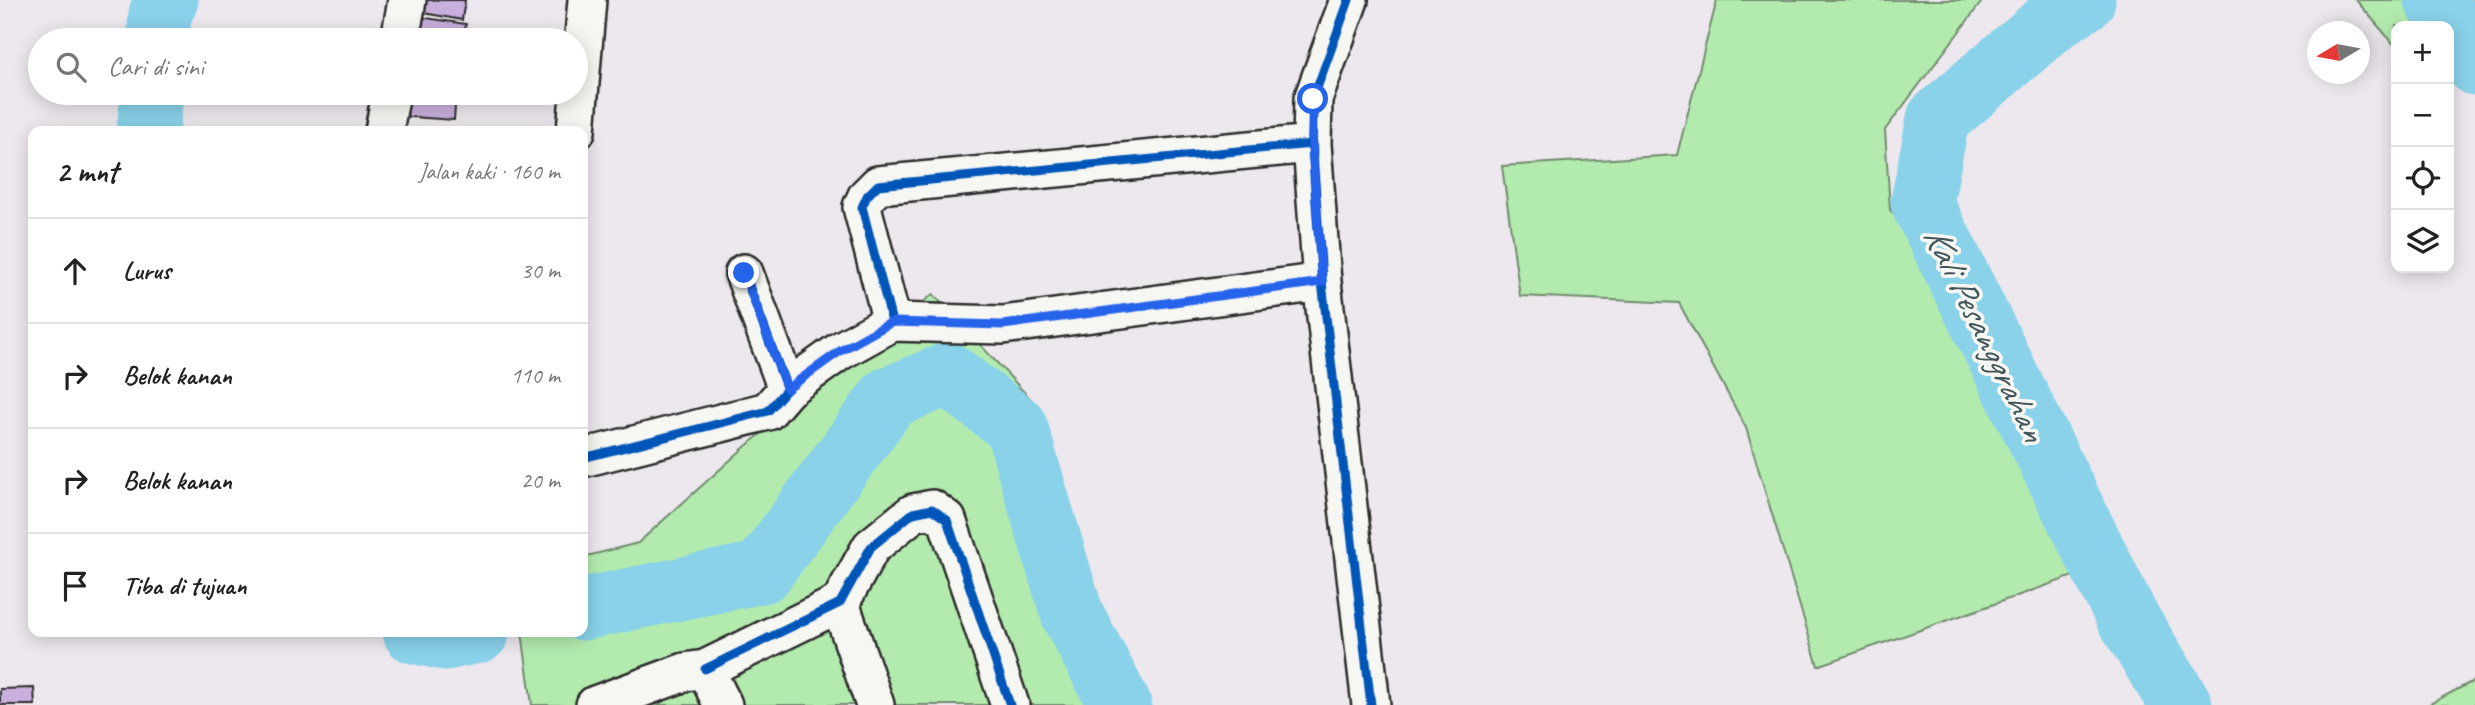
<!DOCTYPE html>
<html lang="id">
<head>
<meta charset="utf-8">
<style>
  body { margin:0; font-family:Caveat,sans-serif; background:#f2f2f2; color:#222 }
  .controls { position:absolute; right:21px; top:21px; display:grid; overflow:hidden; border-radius:14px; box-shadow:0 4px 18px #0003 }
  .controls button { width:63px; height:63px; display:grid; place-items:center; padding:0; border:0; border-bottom:2px solid #e0e0e0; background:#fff; color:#222; font:35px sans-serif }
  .compass { position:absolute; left:2307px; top:21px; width:63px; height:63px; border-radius:50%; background:#fff; box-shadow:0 4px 18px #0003; rotate:260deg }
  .stop { position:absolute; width:21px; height:21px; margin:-16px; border:5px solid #2563eb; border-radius:50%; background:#fff }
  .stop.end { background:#2563eb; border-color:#fff; box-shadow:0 2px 7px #0008 }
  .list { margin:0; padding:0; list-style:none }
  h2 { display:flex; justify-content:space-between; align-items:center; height:91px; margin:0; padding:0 28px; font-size:30px }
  h2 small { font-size:23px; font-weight:400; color:#767676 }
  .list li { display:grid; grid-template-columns:46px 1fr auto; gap:21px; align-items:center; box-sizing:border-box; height:105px; padding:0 28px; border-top:2px solid #e0e0e0 }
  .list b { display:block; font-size:26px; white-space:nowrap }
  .list em { font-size:23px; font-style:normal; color:#767676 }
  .icon { flex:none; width:38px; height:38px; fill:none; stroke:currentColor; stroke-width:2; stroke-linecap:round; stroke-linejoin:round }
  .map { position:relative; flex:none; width:2475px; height:705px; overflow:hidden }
  .search { position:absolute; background:#fff; box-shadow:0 4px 18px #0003; left:28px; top:28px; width:560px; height:77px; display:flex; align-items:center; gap:18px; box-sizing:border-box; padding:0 24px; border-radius:38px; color:#767676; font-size:26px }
  .panel { position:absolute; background:#fff; box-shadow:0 4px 18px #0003; left:28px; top:126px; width:560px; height:511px; border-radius:14px }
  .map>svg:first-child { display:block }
  .green { fill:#b3ebaf; stroke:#6f8b6d; stroke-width:2 }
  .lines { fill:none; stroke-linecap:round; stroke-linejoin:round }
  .river { stroke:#89d2e9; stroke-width:63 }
  .building { fill:#c9afdd; stroke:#2b2b2b; stroke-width:2 }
  .minor-casing { stroke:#2b2b2b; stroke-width:42 }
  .minor { stroke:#f6f6f2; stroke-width:37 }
  .cycleway-casing { stroke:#f6f6f2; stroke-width:13 }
  .cycleway { stroke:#0057b8; stroke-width:9 }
  .route { stroke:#2563eb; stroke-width:9 }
  .labels { text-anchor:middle; stroke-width:7; stroke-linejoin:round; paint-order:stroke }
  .water-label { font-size:37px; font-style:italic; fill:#42555a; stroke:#f6f6f2 }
</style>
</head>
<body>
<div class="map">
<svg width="2475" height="705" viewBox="0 0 2475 705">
  <rect width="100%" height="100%" fill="#ede8ee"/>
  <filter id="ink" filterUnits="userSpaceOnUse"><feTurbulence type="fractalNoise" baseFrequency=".0143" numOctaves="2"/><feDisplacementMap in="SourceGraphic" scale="14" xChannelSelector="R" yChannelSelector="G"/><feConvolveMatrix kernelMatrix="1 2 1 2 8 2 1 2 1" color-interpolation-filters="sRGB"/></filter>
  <g filter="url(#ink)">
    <path class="green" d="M1717 0H1983L1885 130 1890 210 1970 289 2099 567 1818 666 1746 428 1679 303 1520 296 1502 166 1677 155Z
      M2356 0H2475V20L2449 30V26H2396V47Z
      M933 294 1038 407 1133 705H532L522 632H583V557L638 543 746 446Z
      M2475 680V705H2428Z"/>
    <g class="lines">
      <path class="river" d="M2084 0 2057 17 1938 119 1922 203 2127 617 2181 705
        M2436 0 2475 64
        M158 40 160 14 167 0
        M148 131 152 93
        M583 609 762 572 889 398 948 374 1016 426 1072 614 1120 705
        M414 632 445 639 478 632"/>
    </g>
    <path class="building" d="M415 0H465L462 20 413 11Z
      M406 15 466 24 463 40H402Z
      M400 93H456L454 120 398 116Z
      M34 688 35 705H0V689Z"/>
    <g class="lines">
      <defs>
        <path id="minor" d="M400 40 407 0
          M384 131 391 93
          M576 131 587 0
          M1312 144 1322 282 1371 705
          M892 322 862 207 867 196 878 185 1312 144 1313 99 1349 0
          M787 389 840 351 892 322 1003 325 1322 282
          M583 458 768 411 787 389 744 273
          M840 603 875 705
          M705 669 840 603 871 547 913 513 932 509 947 520 1010 705
          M595 705 685 672 705 669 723 705"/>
      </defs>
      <use href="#minor" class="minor-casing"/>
      <use href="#minor" class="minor"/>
      <defs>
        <path id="cycleway" d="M1312 144 1322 282 1371 705
          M892 322 862 207 867 196 878 185 1312 144 1313 99 1349 0
          M583 458 768 411 787 389 744 273
          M705 669 840 603 871 547 913 513 932 509 947 520 1010 705"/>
      </defs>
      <use href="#cycleway" class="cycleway-casing"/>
      <use href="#cycleway" class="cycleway"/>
    </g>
  </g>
  <g class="lines" filter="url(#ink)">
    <path class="route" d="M744 273 787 389 840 351 892 322 1003 325 1322 282 1312 144 1313 99"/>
  </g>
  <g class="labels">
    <g class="water-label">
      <text transform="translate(1986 333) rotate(64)" y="13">Kali Pesanggrahan</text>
    </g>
  </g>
</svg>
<div class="controls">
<button>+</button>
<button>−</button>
<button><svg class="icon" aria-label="locate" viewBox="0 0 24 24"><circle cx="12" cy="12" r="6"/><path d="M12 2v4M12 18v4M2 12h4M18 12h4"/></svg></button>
<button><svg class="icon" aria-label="layers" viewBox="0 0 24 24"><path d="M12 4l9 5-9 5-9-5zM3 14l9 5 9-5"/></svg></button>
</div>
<svg class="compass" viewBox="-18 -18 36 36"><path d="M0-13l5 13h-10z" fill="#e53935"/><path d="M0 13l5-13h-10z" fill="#767676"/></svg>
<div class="stop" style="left:1313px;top:99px"></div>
<div class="stop end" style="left:744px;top:273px"></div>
<div class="search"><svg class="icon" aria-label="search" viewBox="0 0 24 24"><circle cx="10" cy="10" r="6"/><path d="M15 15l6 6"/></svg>Cari di sini</div>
<section class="panel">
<h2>2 mnt<small>Jalan kaki · 160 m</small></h2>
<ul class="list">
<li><svg class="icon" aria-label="ahead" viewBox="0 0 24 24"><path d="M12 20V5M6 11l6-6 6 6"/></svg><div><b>Lurus</b></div><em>30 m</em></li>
<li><svg class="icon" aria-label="right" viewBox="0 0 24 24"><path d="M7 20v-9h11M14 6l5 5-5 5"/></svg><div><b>Belok kanan</b></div><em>110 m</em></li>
<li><svg class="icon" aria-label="right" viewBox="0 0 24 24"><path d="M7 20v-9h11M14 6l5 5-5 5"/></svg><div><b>Belok kanan</b></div><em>20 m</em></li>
<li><svg class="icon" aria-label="arrive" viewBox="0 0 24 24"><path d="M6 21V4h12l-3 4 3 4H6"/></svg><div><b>Tiba di tujuan</b></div></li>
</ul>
</section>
</div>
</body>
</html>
